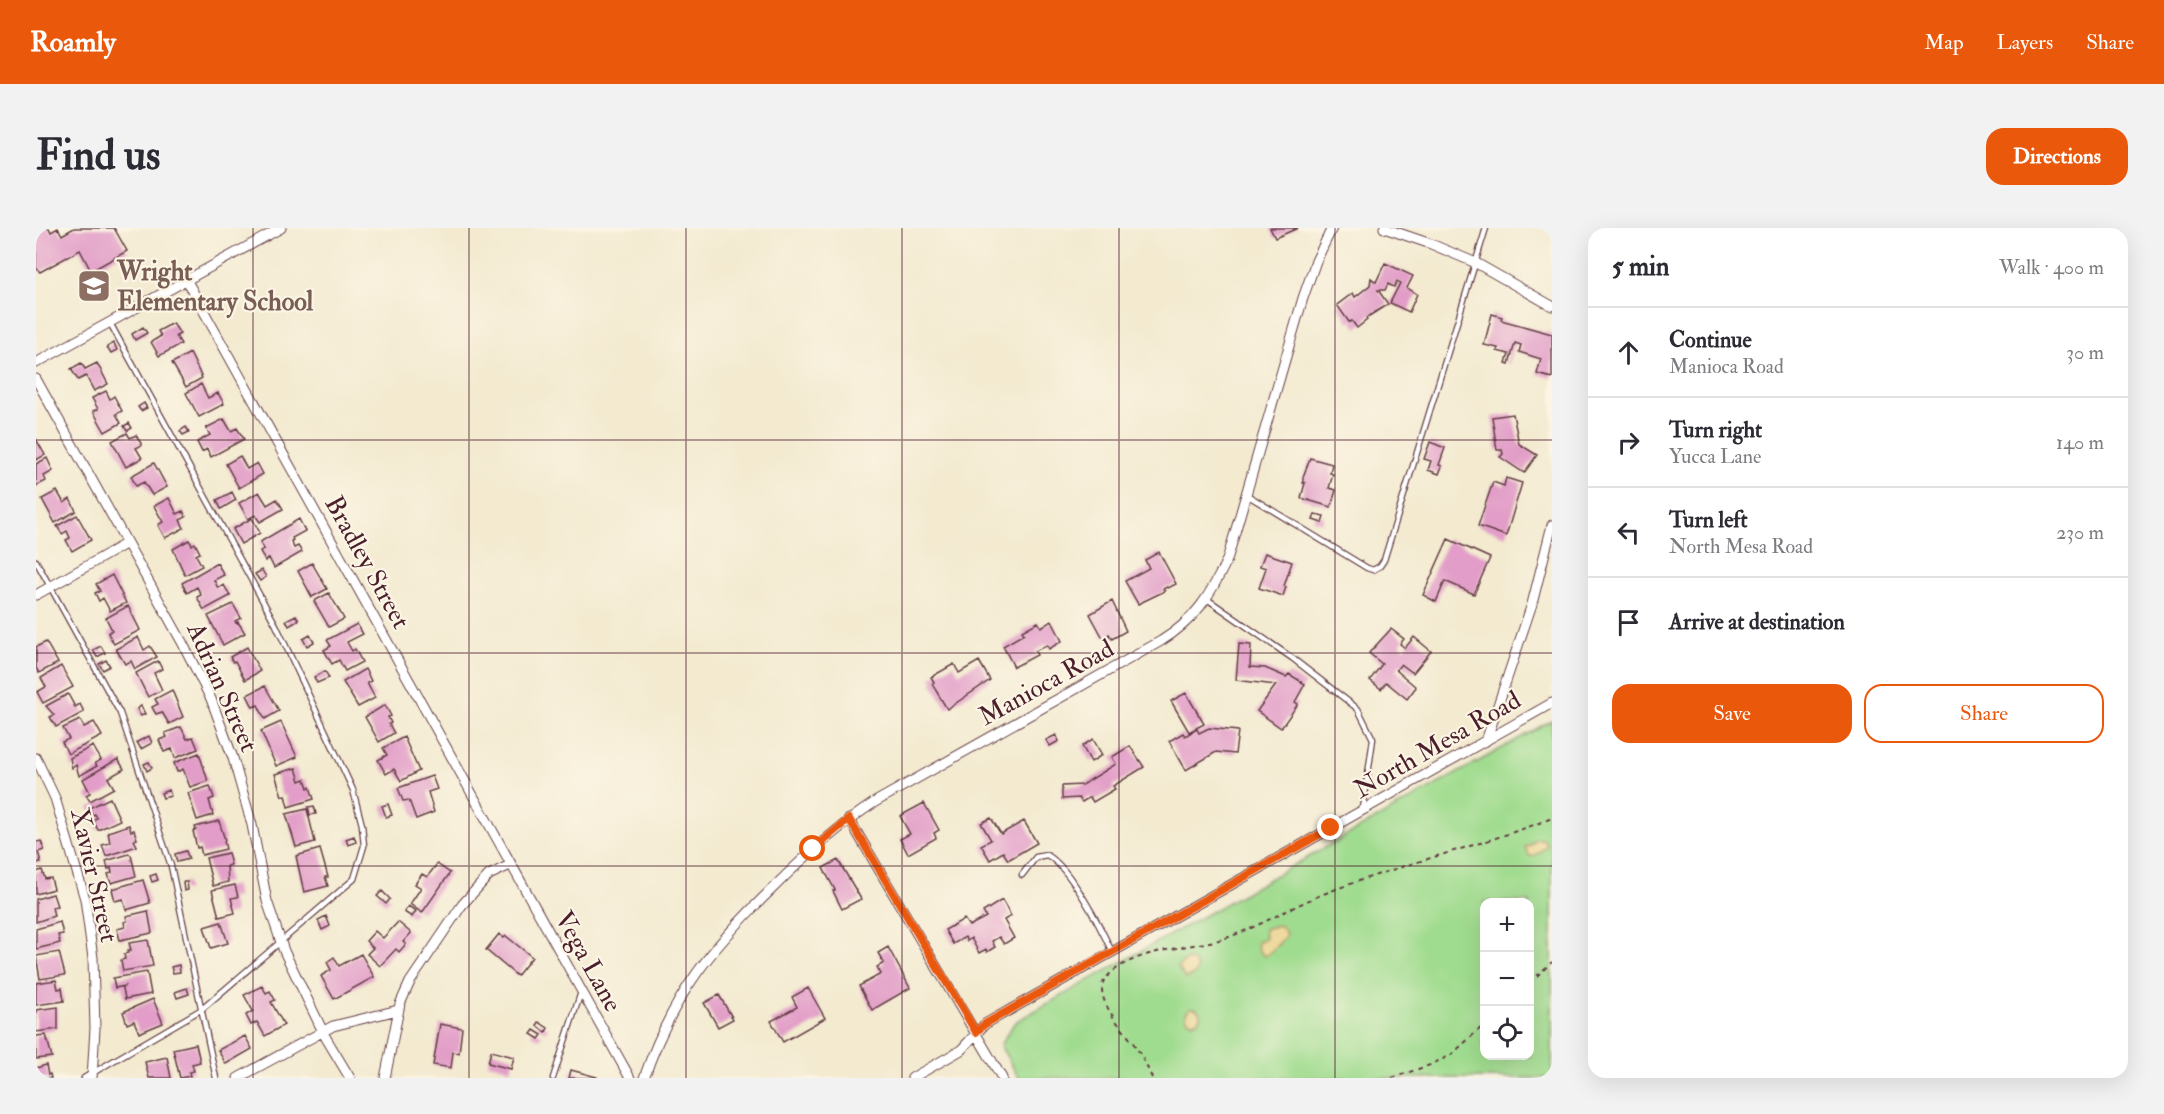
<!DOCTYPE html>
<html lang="en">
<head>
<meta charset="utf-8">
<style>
  body { margin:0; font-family:"IM FELL Double Pica",serif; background:#f2f2f3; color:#2b2b33 }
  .controls { position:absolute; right:18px; bottom:18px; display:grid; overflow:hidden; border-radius:12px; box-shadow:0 6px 24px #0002 }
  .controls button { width:54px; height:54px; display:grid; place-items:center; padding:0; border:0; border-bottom:2px solid #e1e1e2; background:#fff; color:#2b2b33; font:30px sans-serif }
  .stop { position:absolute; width:18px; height:18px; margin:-14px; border:4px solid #ea580c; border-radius:50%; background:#fff }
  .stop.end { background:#ea580c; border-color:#fff; box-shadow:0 2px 6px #0008 }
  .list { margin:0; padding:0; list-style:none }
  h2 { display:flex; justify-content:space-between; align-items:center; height:78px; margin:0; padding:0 24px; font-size:26px }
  h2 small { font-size:20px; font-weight:400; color:#7c7c81 }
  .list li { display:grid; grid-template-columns:39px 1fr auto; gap:18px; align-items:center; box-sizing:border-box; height:90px; padding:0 24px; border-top:2px solid #e1e1e2 }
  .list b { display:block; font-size:22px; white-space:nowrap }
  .list p { margin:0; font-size:20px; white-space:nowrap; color:#7c7c81 }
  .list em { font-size:20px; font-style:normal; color:#7c7c81 }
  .actions { display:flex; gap:12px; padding:18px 24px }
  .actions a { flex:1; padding:14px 0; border:2px solid #ea580c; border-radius:18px; text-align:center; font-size:21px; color:#ea580c }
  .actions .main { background:#ea580c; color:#fff }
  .icon { flex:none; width:33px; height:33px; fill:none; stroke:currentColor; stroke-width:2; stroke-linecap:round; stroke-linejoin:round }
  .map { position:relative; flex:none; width:1516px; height:850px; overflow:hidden; border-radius:18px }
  header { display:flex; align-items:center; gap:36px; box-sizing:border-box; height:84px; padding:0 30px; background:#ea580c; color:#fff }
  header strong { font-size:28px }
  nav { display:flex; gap:33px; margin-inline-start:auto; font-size:21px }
  .intro { display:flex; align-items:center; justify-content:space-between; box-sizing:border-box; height:144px; padding:0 36px }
  h1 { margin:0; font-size:42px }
  .button { padding:15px 27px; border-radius:18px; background:#ea580c; color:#fff; font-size:21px; font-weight:700 }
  main { display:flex; gap:36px; padding:0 36px }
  aside { flex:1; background:#fff; border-radius:18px; box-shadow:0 6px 24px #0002 }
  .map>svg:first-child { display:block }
  .green { fill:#a0dc8f; stroke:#757e5d; stroke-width:1.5; fill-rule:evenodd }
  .sand { fill:#eeda9e; stroke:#9c7c64; stroke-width:1.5 }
  .building { fill:#e29ec8 }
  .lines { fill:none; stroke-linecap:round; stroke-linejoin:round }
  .lane-casing { stroke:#633d44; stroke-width:7 }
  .street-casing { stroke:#633d44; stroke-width:11 }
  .path { stroke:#633d44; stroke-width:2; stroke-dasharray:4.5 4.5; stroke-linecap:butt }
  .lane { stroke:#fff; stroke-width:4.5 }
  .street { stroke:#fff; stroke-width:9 }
  .route { stroke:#ea580c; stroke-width:8 }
  .grid { fill:none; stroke:#4a1f2b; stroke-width:1.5; stroke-opacity:0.55 }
  .labels { text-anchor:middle; stroke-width:4.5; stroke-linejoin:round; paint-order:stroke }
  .education-label { font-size:26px; font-weight:bold; fill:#785e54; stroke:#fcf5e5; text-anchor:start }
  .street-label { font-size:26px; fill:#4a1f2b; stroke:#fcf5e5 }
</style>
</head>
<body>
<header>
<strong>Roamly</strong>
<nav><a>Map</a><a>Layers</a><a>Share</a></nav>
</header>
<div class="intro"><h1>Find us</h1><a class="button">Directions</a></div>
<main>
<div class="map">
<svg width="1516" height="850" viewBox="0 0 1516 850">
  <rect width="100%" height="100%" fill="#fcf5e5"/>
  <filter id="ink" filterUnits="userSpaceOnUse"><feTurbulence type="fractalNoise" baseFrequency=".0167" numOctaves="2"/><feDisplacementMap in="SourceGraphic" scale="12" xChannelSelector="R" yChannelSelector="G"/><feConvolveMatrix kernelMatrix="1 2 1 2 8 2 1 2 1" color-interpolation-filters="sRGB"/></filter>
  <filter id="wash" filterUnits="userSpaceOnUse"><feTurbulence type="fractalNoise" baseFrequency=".008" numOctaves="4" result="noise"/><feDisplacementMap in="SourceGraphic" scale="24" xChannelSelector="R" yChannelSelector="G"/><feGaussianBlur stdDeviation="1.35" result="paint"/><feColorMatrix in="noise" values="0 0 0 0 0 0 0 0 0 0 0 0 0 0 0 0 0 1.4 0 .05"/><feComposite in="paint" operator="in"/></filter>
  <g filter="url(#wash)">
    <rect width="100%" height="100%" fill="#f3ead0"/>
    <path class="green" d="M1516 492V850H983L964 817 979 794ZM1448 674H1494V828H1448Z"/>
    <path class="sand" d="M1499 611H1508L1511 618 1498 628H1493L1489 619 1494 617Z
      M1242 697 1248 701 1250 708C1245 713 1234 727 1228 728L1222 722 1221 714 1229 710 1228 701Z
      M1151 732 1158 734 1161 741 1159 746 1149 751 1142 739Z
      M1150 787a7 7 0 1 1 14 0a7 7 0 1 1-14 0Z"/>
    <g id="blocks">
      <path class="building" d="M0 0H13L15 4 22 0 26 7 38 0H78L91 23 55 43 44 22 4 44 0 40Z
        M1234 0H1262L1239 10Z
        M1349 35 1377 48 1371 60 1381 66 1373 84 1354 75 1364 55 1361 53 1358 59 1352 56 1349 62H1342L1352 76 1330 90 1331 92 1321 100 1316 93 1313 94 1301 77 1317 65 1319 69 1334 57 1335 50 1340 54Z
        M1456 86 1466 89 1465 92 1516 106V150L1501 146 1505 131 1483 124 1485 117 1479 115 1473 136 1470 135 1473 126 1461 123 1462 120 1448 117Z
        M137 95 144 106 140 108 145 116 123 128 115 114 125 108 122 103Z
        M107 99 111 105 99 112 96 106Z
        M78 115 81 122 75 125 71 119Z
        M154 125 166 150 150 159 136 135Z
        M45 135 49 141 61 135 72 156 58 163 50 148 42 152 35 141Z
        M165 156 172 170 182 165 188 176 163 189 150 165Z
        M70 163 74 171 78 168 86 183 80 186 85 195 69 204 57 183 62 181 56 170Z
        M108 175 111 180 105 183 102 179Z
        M1477 186 1483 216 1501 227 1488 245 1464 229 1467 226 1466 222H1461L1456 189Z
        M188 191 195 203 201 200 208 211 175 229 171 221 166 224 161 214 174 207 170 200Z
        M93 195 96 200 91 203 88 198Z
        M150 199 153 204 147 207 144 203Z
        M91 205 94 210 100 207 106 217 100 220 106 230 90 239 76 213Z
        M0 211 9 227 0 232Z
        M1394 214 1409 220 1403 237 1406 238 1403 246 1392 242 1395 233 1388 231Z
        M204 228 211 241 221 235 227 246 203 260 190 236Z
        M11 230 17 243 8 248 10 253 0 258V236Z
        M1274 230 1296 236 1294 245 1297 246 1293 260 1300 262 1295 279 1265 270 1269 255H1267V249Z
        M118 235 131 259 116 267 108 254 100 258 95 248Z
        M1470 250 1486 255 1470 308 1442 298 1457 254 1468 258Z
        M21 263 28 275 34 271 40 283 19 295 6 271Z
        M196 264 200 272 185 281 181 272Z
        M223 264 231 277 241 271 247 281 224 294 219 287 212 291 203 275Z
        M133 270 141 286 147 283 150 289 144 292 148 300 129 310 122 297 127 294 118 278Z
        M1279 286 1288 288 1286 295 1277 292Z
        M41 287 55 312 36 323 30 312 34 310 31 303 26 306 21 298Z
        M216 290 224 305 205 316 197 301Z
        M263 291 269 303 256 310 257 312 255 313 258 320 262 318 266 324 238 340 233 330 229 333 224 323 228 321 224 314Z
        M1412 311 1454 330 1438 366 1409 353 1400 374 1387 367Z
        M153 312 156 317 159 315 164 325 160 327 166 338 149 347 137 321Z
        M1123 324 1140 356 1132 360 1131 359 1127 361 1129 363 1102 376 1089 353 1113 340 1109 332Z
        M1229 325 1256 334 1248 358 1250 359 1247 368 1223 360 1230 340 1224 338Z
        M181 335 188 347 178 352 182 360 188 357 194 368 168 382 161 369 165 367 161 359 151 365 146 355Z
        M276 335 291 361 276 369 262 343Z
        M226 342 230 349 224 353 219 346Z
        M76 347 90 375 74 383 67 370 63 373 59 365 64 363 60 356Z
        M293 365 308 391 293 399 278 373Z
        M1076 373 1090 403 1076 411 1073 406 1067 410 1054 386Z
        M197 376 205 390 199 393 200 395 202 394 209 405 187 417 172 388Z
        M92 378 104 402 78 416 72 405 76 402 70 390Z
        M260 387 263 392 253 398 250 392Z
        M1016 393 1026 413 1013 421 1011 417 999 423 1001 427 978 439 967 418 988 406 986 403 1002 394 1005 399Z
        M321 396 327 406 311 414 316 423 319 421 326 434 309 443 303 432 296 436 288 422 295 418 291 412Z
        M1355 401 1368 411 1364 416 1369 420 1378 409 1395 423 1377 445 1365 436 1360 442 1380 459 1371 471 1350 454 1345 461 1334 452 1346 436 1333 425Z
        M274 407 278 414 271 418 267 411Z
        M102 409 108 422 114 418 121 429 99 441 95 433 89 436 80 421Z
        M10 414 22 435 3 445 0 440V419Z
        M1203 416 1215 417 1214 439 1229 440 1250 449 1253 446 1269 456 1259 474 1262 476 1245 500 1221 483 1240 457 1200 452Z
        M65 418 69 425 61 429 57 422Z
        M211 419 224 443 209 452 199 433 197 434 194 429Z
        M70 432 74 438 67 442 63 436Z
        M122 433 126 441 118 445 126 462 112 469 100 445Z
        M943 433 954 452 911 481 896 456 898 454 895 449 918 436 923 445Z
        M25 438 37 459 7 475 1 464 10 459 5 450Z
        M329 441 335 453 331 455 339 470 322 479 307 454Z
        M289 443 293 450 281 455 278 449Z
        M229 458 243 483 229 491 222 477 217 479 211 467Z
        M136 462 147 489 133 496 126 484 120 486 116 479 122 476 119 471Z
        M1150 465 1168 496 1153 504 1135 473Z
        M32 466 39 479 44 476 48 484 20 499 14 489 18 487 10 478Z
        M349 477 355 488 352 489 355 495 353 496 358 505 343 514 329 489Z
        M105 478 109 486 105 488 101 481Z
        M44 492 48 499 58 494 66 508 32 526 26 514 33 511 27 500Z
        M245 494 261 529 240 538 225 503Z
        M145 499 151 511 157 509 162 521 139 530 136 521 128 524 123 512 131 509 129 505Z
        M1173 500 1202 503 1199 526 1180 524 1150 542 1133 513 1147 505 1149 508 1161 501 1163 505Z
        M1020 507 1023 513 1014 518 1010 512Z
        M113 508 116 515 105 521 101 514Z
        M368 509 383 543 365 553 358 541 350 546 342 532 351 527 347 520Z
        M1057 511 1066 527 1055 534 1046 518Z
        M57 518 65 532 59 535 61 538 43 548 40 537 36 540 34 530Z
        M1094 518 1108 539 1077 558 1079 561 1057 574 1054 569 1046 574 1043 570 1026 571V558L1046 557 1080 536 1076 529Z
        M163 525 172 553 154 559 147 541 141 544 138 535Z
        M82 531 88 541 72 550 78 560 54 573 50 567 54 565 47 551Z
        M113 534 116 540 111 543 108 536Z
        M260 540 264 553 269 551 272 560 274 559 278 571 252 579 249 567 246 568 239 546Z
        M396 548 401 561 392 564 398 584 380 591 373 572 367 573 362 560Z
        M174 558 178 570 173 572 177 587 161 592 152 565Z
        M133 562 135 568 127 570 125 565Z
        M74 570 84 592 62 602 57 592 61 590 59 586 57 587 53 580Z
        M888 575 903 602 898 605 900 610 872 626 864 611 874 606 864 588Z
        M352 576 356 587 350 589 346 578Z
        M278 578 280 586 274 587 272 579Z
        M271 581 279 614 260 619 250 586Z
        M955 590 965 606 988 593 1001 615 972 632 967 624 954 632 945 617 955 612 945 595Z
        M183 593 189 612 188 613 190 621 166 627 164 619 161 620 157 603 160 602 159 599Z
        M93 597 95 603 98 602 101 611 98 612 101 618 70 628 66 617 74 615 72 604Z
        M318 608 320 614 312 617 310 611Z
        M5 613 8 622 2 624 5 634 0 635V614Z
        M284 621 292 649H289L292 658 268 664 260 628Z
        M150 623 153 631 141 634 139 626Z
        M192 625 195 637 191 638 192 654 177 658 170 630Z
        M93 626 95 627 100 648 75 655 72 646 76 645 75 640 72 641 70 633Z
        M802 632 825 671 806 681 797 663 799 662 787 640Z
        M401 636 414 645 386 685 374 676 385 660 379 656 386 646 391 649Z
        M6 642 9 651 15 650 18 661 0 666V644Z
        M120 646 122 652 116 654 114 648Z
        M107 652 114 675 90 682 87 671 79 673 76 661Z
        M147 654H151L152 662 148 663Z
        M199 657 202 669 195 670 199 685 183 689 176 662Z
        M346 663 354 671 350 676 341 668Z
        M17 666 21 678 16 679 18 688 0 694V671Z
        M966 672 975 688 968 692 978 710 968 716 963 709 956 713 959 719 951 724 950 721 943 725 935 710 931 713 929 709 917 716 909 702 928 691 933 698 950 689 947 684Z
        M372 678 380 683 376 689 368 684Z
        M112 683 116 705 84 712 81 701 89 699 88 694 91 693 90 688Z
        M290 688 294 698 286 702 282 692Z
        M24 694 27 706 22 707 24 715 0 721V701Z
        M185 694 192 715 175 720 168 699Z
        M362 694 375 705 367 714 370 716 363 724 360 721 344 738 331 726 337 720 330 713 339 703 347 710Z
        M463 706 468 710 470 708 496 729 481 748 450 722Z
        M112 712 117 738 87 743 85 732 89 731 88 726 92 725V722H95L93 715Z
        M852 719 874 760 836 782 823 758 845 746 841 739 848 735 842 725Z
        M23 724 29 747 4 751 0 728Z
        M325 726 338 749 298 771 285 748 295 742 291 734 298 729 303 738Z
        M143 737 144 744 137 745 135 739Z
        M111 744 115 766 89 771 87 760 89 758 79 760 77 750Z
        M20 752 22 761 26 760 28 773 0 777V755Z
        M226 758 230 765 234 763 239 772 235 774 248 797 229 808 221 794 215 797 210 787 217 783 208 767Z
        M151 760 153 766 141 770 139 764Z
        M772 760 789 790 747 814 735 793 761 779 756 769Z
        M683 767 697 791 682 799 668 775Z
        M117 771 127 795 103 805 98 793 91 796 87 784Z
        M22 779V801L0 804V782Z
        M503 794 512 800 510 804 501 798Z
        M404 796 426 800 423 825 417 824 415 840 397 837Z
        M498 802 506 807 503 811 495 806Z
        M10 807 16 829 0 831V808Z
        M209 808 216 821 190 836 182 822Z
        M160 816 164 834 156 836 158 843 153 844 154 848 144 850 137 821Z
        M455 823 478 829 475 841 452 835Z
        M131 829 135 850H113L109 834Z
        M10 837 12 847 14 846 15 850H0V840Z
        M535 842 561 849V850H533Z"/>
    </g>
  </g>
  <g filter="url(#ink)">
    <use href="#blocks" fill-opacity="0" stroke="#633d44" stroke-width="1.5"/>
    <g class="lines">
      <defs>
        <path id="lane" d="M1211 267 1331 340 1337 342 1344 338 1348 332 1450 0
          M0 333 84 485 135 638 180 850
          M1171 371 1256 430 1322 481 1337 511 1327 581
          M986 647 1000 629 1011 627C1035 641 1064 698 1076 724
          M48 850 166 781 318 651 328 618 326 597 317 562 240 397 74 95
          M517 850 545 764"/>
        <path id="street" d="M1348 0 1395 16 1440 35 1516 78
          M151 53 594 850
          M0 135 245 0
          M0 151 146 414 175 471 197 530 216 597 231 673 248 723 290 810 314 850
          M0 367 91 315
          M1450 513 1496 376 1516 297
          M0 530 19 570 49 671 57 730 59 800 56 850
          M813 591 966 850
          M202 850 297 798 362 782
          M349 850 364 776 374 754 426 677 453 647 474 637
          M608 850C637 766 675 720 738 659 770 627 801 599 839 574L1125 413C1159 392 1174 368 1191 332L1267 70 1280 33 1296 0
          M876 850 925 822 949 796 1516 475"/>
      </defs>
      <use href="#lane" class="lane-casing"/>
      <use href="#street" class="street-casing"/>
      <path class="path" d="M1494 754 1516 734
        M1116 850C1112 841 1108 832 1103 824 1093 805 1060 778 1067 754 1091 720 1154 721 1190 710 1225 698 1256 678 1290 665 1364 636 1442 619 1516 590
        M1356 850 1394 837 1415 827 1448 797"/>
      <use href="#lane" class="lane"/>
      <use href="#street" class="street"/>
    </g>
  </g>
  <g class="lines" filter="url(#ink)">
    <path class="route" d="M777 621 813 591 940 804 949 796 1295 600"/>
  </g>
  <path class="grid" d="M217 0V850M433 0V850M650 0V850M866 0V850M1083 0V850M1299 0V850M0 212H1516M0 425H1516M0 638H1516"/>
  <defs>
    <symbol id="school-square" viewBox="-11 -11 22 22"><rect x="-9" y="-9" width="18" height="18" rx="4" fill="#8d6e63" stroke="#fcf5e5"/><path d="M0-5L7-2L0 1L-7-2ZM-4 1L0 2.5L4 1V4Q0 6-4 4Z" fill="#fff"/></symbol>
  </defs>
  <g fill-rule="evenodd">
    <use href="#school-square" x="39" y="39" width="38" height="38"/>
  </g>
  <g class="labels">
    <g class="education-label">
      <text x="81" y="52">Wright<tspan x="81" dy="30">Elementary School</tspan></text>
    </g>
    <g class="street-label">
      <text transform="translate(332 334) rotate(61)" y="9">Bradley Street</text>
      <text transform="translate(1010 454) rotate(-29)" y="9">Manioca Road</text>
      <text transform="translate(187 459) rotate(66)" y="9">Adrian Street</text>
      <text transform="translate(1401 516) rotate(-30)" y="9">North Mesa Road</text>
      <text transform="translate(59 647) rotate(77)" y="9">Xavier Street</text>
      <text transform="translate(553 733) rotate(61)" y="9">Vega Lane</text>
    </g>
  </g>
</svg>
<div class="controls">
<button>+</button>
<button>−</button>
<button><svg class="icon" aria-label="locate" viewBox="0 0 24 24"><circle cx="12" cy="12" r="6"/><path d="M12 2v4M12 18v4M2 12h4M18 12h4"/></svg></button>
</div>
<div class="stop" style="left:777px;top:621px"></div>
<div class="stop end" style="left:1295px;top:600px"></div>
</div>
<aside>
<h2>5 min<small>Walk · 400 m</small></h2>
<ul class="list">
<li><svg class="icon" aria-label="ahead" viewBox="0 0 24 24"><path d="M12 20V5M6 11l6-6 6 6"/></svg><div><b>Continue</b><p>Manioca Road</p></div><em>30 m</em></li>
<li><svg class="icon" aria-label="right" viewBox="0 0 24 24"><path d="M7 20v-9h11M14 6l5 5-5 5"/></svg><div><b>Turn right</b><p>Yucca Lane</p></div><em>140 m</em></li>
<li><svg class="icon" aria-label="left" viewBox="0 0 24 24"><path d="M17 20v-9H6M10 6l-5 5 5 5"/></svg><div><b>Turn left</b><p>North Mesa Road</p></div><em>230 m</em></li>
<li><svg class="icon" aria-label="arrive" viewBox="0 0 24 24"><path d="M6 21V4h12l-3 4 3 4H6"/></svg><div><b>Arrive at destination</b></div></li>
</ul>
<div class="actions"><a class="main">Save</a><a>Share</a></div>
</aside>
</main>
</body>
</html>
